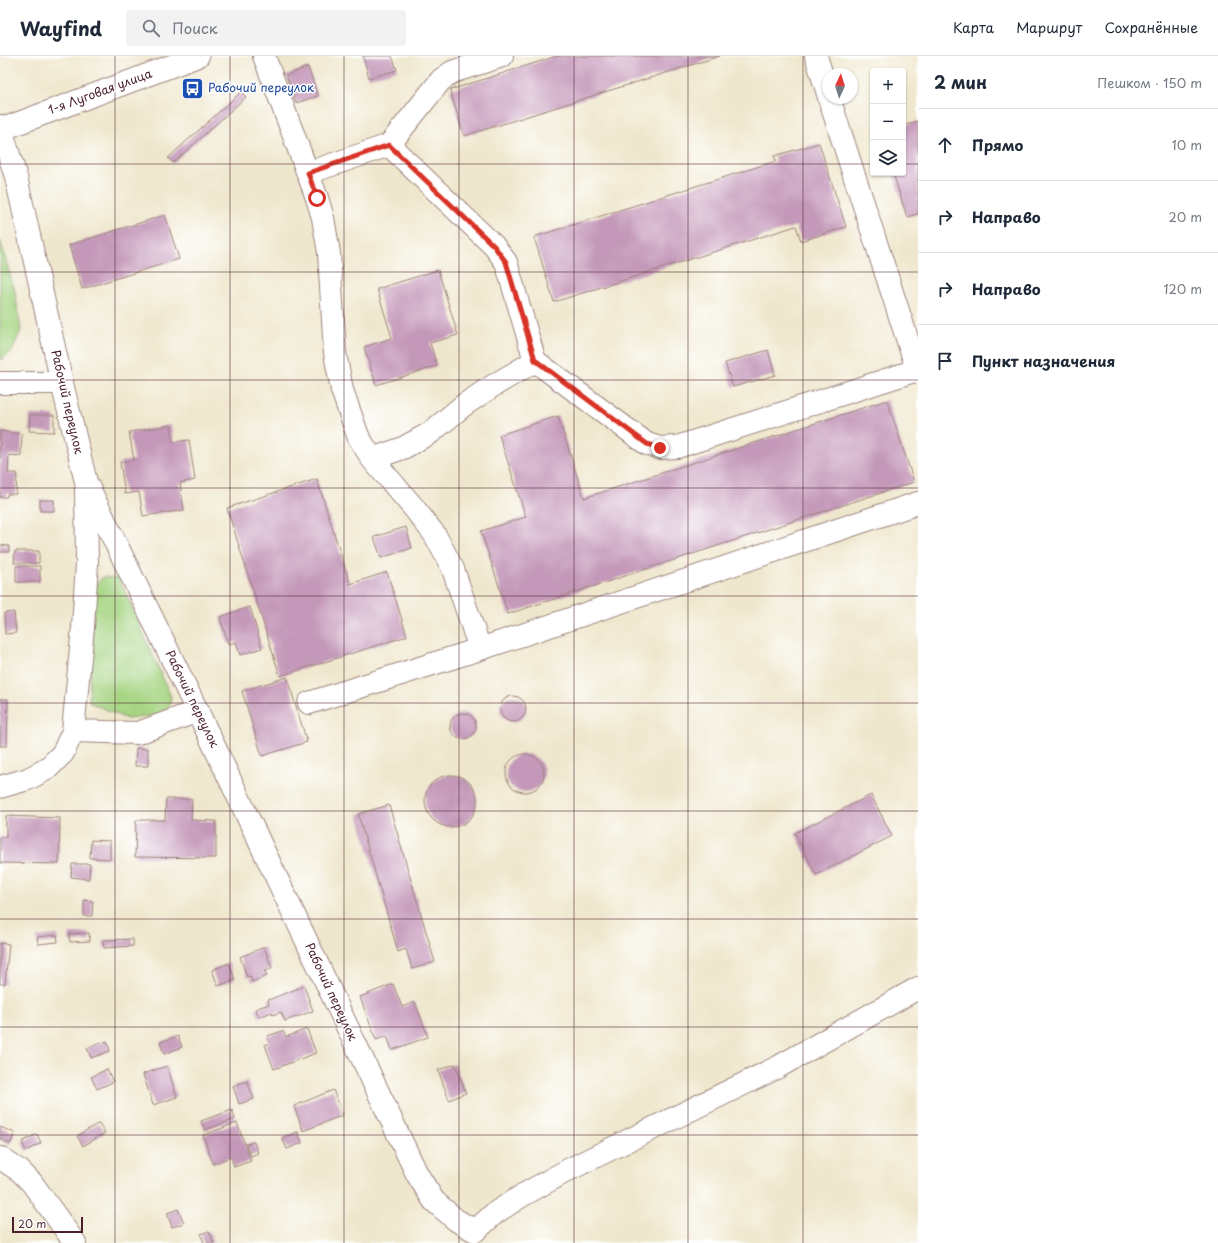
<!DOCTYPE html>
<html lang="ru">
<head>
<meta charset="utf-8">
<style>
  body { margin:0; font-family:"Playpen Sans",sans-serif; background:#f2f2f3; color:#1f2937 }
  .controls { position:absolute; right:12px; top:12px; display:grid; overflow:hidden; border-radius:4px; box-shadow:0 1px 3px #0004 }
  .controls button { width:36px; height:36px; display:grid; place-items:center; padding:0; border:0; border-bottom:1px solid #e0e1e3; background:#fff; color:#1f2937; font:20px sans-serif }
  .compass { position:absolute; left:822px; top:12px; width:36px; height:36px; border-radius:50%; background:#fff; box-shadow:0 1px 3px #0004; rotate:4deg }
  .scale { position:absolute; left:12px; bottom:10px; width:71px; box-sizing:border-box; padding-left:4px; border:2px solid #4a1f2b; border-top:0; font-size:11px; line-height:14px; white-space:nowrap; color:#4a1f2b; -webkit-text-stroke:3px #fff; paint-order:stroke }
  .stop { position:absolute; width:12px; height:12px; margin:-9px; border:3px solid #d93025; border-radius:50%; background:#fff }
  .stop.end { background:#d93025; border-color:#fff; box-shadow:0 1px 4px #0008 }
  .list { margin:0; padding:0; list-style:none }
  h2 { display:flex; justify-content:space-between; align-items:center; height:52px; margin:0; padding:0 16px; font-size:17px }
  h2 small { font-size:13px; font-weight:400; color:#747a83 }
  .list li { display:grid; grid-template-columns:26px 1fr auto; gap:12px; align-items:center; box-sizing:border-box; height:72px; padding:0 16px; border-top:1px solid #e0e1e3 }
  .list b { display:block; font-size:15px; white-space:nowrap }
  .list em { font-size:13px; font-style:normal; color:#747a83 }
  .icon { flex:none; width:22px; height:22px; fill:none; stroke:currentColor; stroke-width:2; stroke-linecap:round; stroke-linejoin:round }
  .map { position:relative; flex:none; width:918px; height:1187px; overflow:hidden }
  header { display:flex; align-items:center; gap:24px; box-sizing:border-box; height:56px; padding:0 20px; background:#fff; border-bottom:1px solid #e0e1e3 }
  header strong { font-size:19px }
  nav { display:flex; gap:22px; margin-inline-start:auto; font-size:14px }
  .search { width:280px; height:36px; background:#f2f2f3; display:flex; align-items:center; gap:10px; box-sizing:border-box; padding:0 14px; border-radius:4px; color:#747a83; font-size:15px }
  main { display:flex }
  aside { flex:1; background:#fff }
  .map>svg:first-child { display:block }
  .green { fill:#a6d482; stroke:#787a56 }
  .building { fill:#c498b9 }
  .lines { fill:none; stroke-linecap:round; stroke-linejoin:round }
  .minor-casing { stroke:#9c837c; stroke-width:24 }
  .minor { stroke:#fff; stroke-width:22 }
  .route { stroke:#d93025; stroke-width:5 }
  .grid { fill:none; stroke:#4a1f2b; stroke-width:1; stroke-opacity:0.55 }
  .labels { text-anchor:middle; stroke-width:3; stroke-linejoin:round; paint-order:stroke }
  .transit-label { font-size:12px; fill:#164399; stroke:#fff; text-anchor:start }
  .street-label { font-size:12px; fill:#4a1f2b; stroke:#fff }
</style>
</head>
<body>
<header>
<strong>Wayfind</strong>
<div class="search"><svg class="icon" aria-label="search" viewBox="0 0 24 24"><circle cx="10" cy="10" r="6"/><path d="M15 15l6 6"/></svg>Поиск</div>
<nav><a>Карта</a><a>Маршрут</a><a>Сохранённые</a></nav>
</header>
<main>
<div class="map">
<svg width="918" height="1187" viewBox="0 0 918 1187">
  <rect width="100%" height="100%" fill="#fff"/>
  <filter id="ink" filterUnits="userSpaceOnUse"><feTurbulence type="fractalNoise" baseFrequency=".025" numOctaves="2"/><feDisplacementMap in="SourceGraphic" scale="8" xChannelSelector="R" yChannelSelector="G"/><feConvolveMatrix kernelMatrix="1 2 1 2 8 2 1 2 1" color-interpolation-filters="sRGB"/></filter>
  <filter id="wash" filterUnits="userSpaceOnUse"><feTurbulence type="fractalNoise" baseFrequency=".012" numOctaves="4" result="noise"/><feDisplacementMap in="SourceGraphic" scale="16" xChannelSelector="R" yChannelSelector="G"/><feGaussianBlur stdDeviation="0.9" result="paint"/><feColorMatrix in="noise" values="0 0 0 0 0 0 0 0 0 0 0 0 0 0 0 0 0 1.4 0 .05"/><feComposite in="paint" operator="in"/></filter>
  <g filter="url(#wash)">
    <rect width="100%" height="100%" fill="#efe7cd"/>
    <path class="green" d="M0 184 15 236 21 274 12 295 0 304Z
      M103 521 119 522 171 641 169 651 160 659 127 663 89 646 94 531Z"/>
    <g id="blocks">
      <path class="building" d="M363 0H392L397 14 369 22Z
        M557 0H720L464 80 450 34Z
        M308 11 318 40 296 47 286 19Z
        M241 36 246 41 173 107 168 102Z
        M918 65V158L907 161 893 117H903V70Z
        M819 87 846 171 801 185 796 170 554 246 534 181 776 105 774 100Z
        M165 159 179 203 82 233 69 189Z
        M438 214 458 279 430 287 437 310 376 329 364 291 392 282 377 233Z
        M768 294 775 319 733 331 725 307Z
        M887 344 914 426 508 558 481 475 526 461 499 379 558 360 584 442Z
        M30 359H54V376L29 375Z
        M171 369 173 386 189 384 195 424 180 427 184 454 143 460 139 436 125 438 120 406 134 404 129 376Z
        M0 375 22 378 21 400 9 399 8 417H17L16 438H7V441H0Z
        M317 423 350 528 387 516 407 580 280 620 227 452Z
        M40 444H54V455H40Z
        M406 471 412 492 381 502 374 481Z
        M0 489 9 490V496H0Z
        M15 495H39V507H14Z
        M16 510H40V526H16Z
        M250 551 262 592 240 599 236 586 228 588 220 561Z
        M14 556 16 577 5 578 4 557Z
        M287 621 307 686 262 700 242 635Z
        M500 653a13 13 0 1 1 26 0a13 13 0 1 1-26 0Z
        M0 643H8L7 690H0Z
        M450 670a13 13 0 1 1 26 0a13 13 0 1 1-26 0Z
        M136 692 148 693V710H135Z
        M506 717a19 19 0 1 1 38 0a19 19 0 1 1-38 0Z
        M425 745a26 26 0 1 1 52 0a26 26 0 1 1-52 0Z
        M871 739 892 780 816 819 795 777Z
        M166 743H192L191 764 216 765V802L135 801 136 764H165Z
        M389 749 435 906 412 913 406 893 398 896 358 758Z
        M6 760 60 762 59 808 0 807V781H6Z
        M91 784 110 785V803L90 802Z
        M72 808H90L89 823 71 821Z
        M84 844 93 845 92 860H84Z
        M89 877 90 885 70 886 69 878Z
        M57 879 58 886 38 888 37 881Z
        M133 883V890L104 892 103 884Z
        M0 887 9 888 5 928H0Z
        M264 891 272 912 265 915 267 920 252 926 250 920 247 921 240 901Z
        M229 907 235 924 218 930 212 914Z
        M393 928 402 951 415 946 428 981 392 994 387 980 376 984 360 941Z
        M304 930 313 955 285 965 281 956 273 959 272 956 259 961 255 953 269 948 268 944Z
        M307 973 316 997 274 1013 265 989 269 987 267 980 283 975 286 981Z
        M178 980 182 991 164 998 160 986Z
        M107 985 110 995 91 1002 87 992Z
        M455 1008 466 1037 449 1044 438 1014Z
        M167 1010 177 1041 153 1049 143 1018Z
        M107 1013 113 1026 97 1033 91 1021Z
        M247 1025 254 1043 239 1048 233 1030Z
        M333 1034 343 1059 303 1075 294 1050Z
        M232 1054 235 1063 205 1074 201 1065Z
        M99 1067 105 1077 83 1090 77 1080Z
        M237 1067 251 1105 234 1111 231 1101 213 1108 203 1079Z
        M0 1071 15 1077 10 1088 0 1083Z
        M298 1076 302 1087 287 1093 282 1082Z
        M37 1078 41 1087 26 1095 22 1086Z
        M254 1086 258 1097 251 1100 246 1088Z
        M178 1153 184 1167 172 1171 167 1157Z
        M209 1175 214 1187H204L201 1178Z"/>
    </g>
  </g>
  <g filter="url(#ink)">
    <use href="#blocks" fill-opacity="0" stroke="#9c837c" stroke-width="1"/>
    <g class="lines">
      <defs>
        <path id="minor" d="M264 0 317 142 323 162 329 197 335 297 342 334 358 380 372 403 414 452 435 479 453 513 480 593
          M816 0 828 38
          M829 42 918 316
          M0 70 16 121 62 327 86 426 207 675 417 1118 434 1145 456 1164 475 1175 495 1157 523 1139 570 1113 778 1011 918 932
          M0 74 198 0
          M308 117 389 89 441 24 452 16 502 0
          M535 305 647 388 660 392 677 391 917 314
          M0 327H62
          M372 403 403 392 430 377 464 349 491 331 535 305 506 206 494 190 389 89
          M309 647 480 593 918 447
          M73 675 138 677 198 655
          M0 731 28 723 47 713 63 697 73 675 83 571 87 507 86 433
          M0 1102 20 1115 32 1127 75 1187"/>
      </defs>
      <use href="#minor" class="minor-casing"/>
      <use href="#minor" class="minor"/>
    </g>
  </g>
  <g class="lines" filter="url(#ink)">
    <path class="route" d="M317 142 308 117 389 89 494 190 506 206 535 304 647 388 660 392"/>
  </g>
  <path class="grid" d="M115 0V1187M230 0V1187M344 0V1187M459 0V1187M574 0V1187M688 0V1187M803 0V1187M0 108H873M903 108H918M0 216H918M0 324H918M0 432H918M0 540H918M0 647H918M0 755H918M0 863H918M0 971H918M0 1079H918"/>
  <defs>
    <symbol id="bus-square" viewBox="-11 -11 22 22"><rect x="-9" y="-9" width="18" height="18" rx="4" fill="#1a4fb4" stroke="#fff"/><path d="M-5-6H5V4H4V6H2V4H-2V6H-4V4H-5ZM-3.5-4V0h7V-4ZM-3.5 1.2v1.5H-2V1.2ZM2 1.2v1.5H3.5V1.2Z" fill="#fff"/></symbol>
  </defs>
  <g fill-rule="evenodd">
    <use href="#bus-square" x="180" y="20" width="25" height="25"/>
  </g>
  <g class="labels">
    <g class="transit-label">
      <text x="208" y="36">Рабочий переулок</text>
    </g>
    <g class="street-label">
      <text transform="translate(100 36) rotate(-20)" y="4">1-я Луговая улица</text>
      <text transform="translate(67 346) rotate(77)" y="4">Рабочий переулок</text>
      <text transform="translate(192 643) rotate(64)" y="4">Рабочий переулок</text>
      <text transform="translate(331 936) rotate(65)" y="4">Рабочий переулок</text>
    </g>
  </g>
</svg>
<div class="controls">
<button>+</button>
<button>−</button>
<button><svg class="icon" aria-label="layers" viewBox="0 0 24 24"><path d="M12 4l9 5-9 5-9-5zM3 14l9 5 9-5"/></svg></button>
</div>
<svg class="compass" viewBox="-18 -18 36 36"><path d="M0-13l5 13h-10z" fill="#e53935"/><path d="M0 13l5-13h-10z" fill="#747a83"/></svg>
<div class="scale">20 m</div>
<div class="stop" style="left:317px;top:142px"></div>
<div class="stop end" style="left:660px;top:392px"></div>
</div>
<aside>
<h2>2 мин<small>Пешком · 150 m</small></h2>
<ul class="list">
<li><svg class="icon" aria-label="ahead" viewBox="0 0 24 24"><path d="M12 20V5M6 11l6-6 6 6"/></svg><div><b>Прямо</b></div><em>10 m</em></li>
<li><svg class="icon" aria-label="right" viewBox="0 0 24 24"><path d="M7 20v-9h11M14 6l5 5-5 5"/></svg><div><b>Направо</b></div><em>20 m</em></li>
<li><svg class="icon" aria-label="right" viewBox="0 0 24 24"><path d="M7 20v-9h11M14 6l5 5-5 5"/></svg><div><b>Направо</b></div><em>120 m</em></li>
<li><svg class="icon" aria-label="arrive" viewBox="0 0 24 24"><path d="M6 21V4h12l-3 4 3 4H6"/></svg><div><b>Пункт назначения</b></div></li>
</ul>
</aside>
</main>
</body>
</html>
